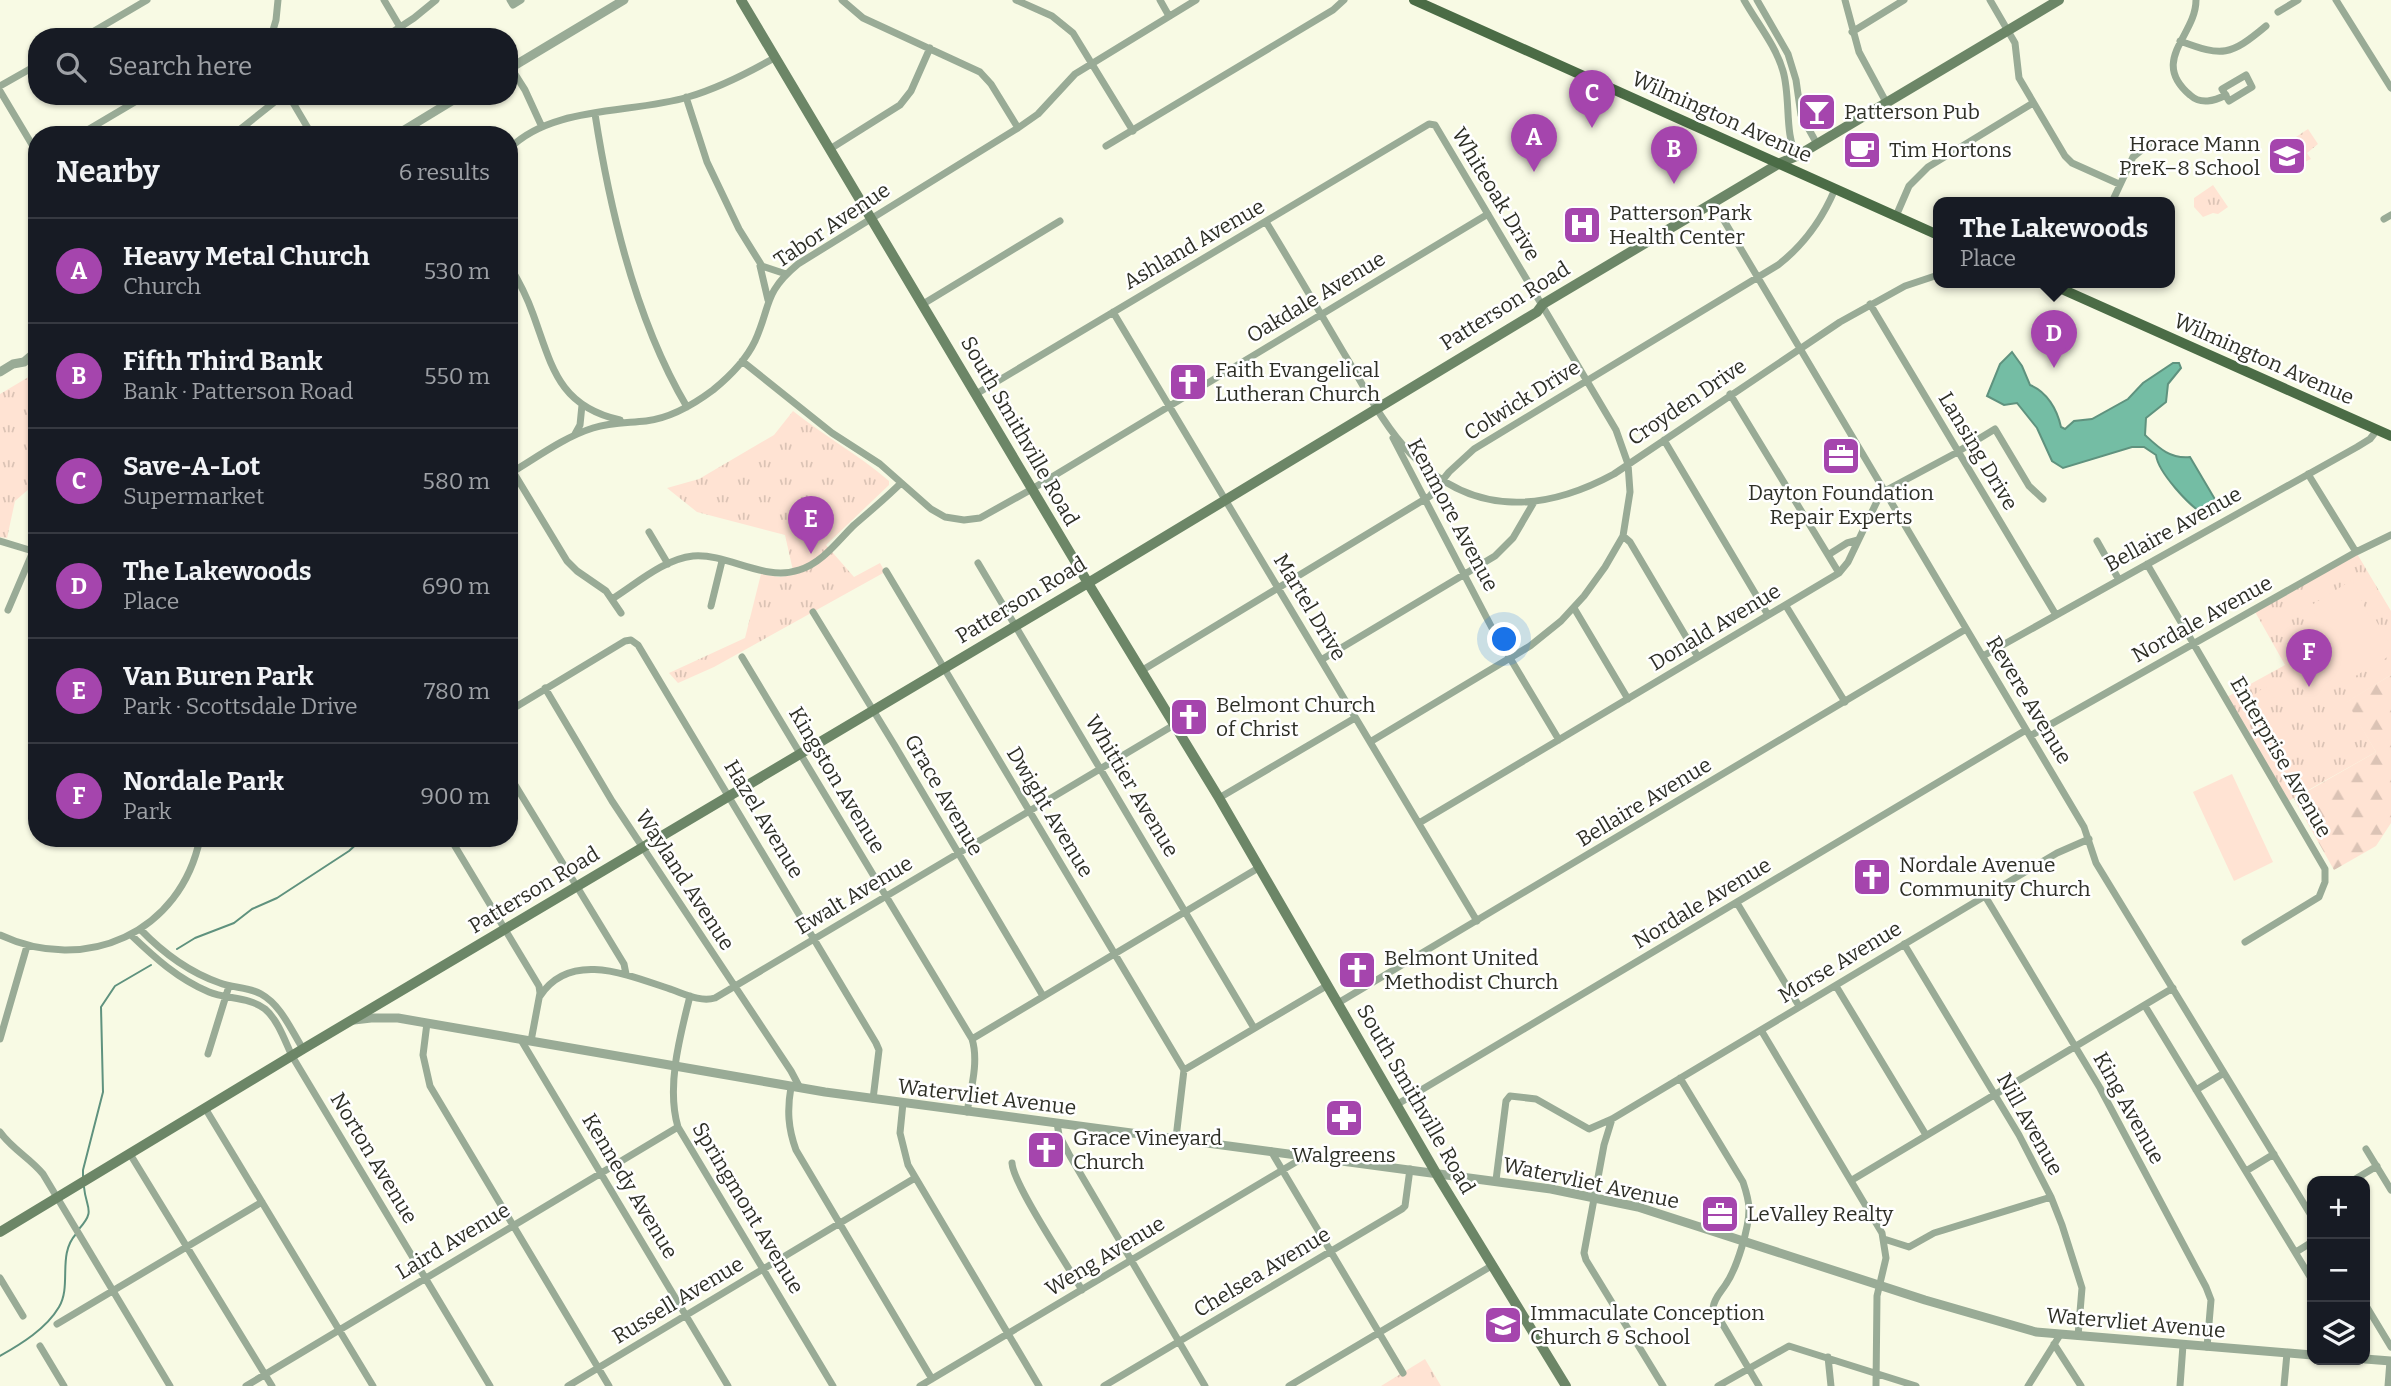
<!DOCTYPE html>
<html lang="en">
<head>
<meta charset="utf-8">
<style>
  body { margin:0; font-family:Bitter,serif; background:#20242c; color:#f1f3f6 }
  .controls { position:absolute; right:21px; bottom:21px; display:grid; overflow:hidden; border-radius:14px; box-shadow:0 2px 5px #0004 }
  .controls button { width:63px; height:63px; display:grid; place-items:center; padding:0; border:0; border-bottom:2px solid #363941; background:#171b24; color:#f1f3f6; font:35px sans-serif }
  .you { position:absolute; left:1505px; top:640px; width:24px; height:24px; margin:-18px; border:5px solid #fff; border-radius:50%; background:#1a73e8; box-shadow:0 0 0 10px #1a73e833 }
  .badge { display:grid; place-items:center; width:46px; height:46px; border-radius:50%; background:#a545ad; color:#fff; font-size:23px; font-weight:700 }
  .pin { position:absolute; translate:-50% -58px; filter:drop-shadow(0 2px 4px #0008) }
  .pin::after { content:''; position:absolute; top:37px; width:24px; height:21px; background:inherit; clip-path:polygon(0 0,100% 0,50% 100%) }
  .popup { position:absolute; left:1933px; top:197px; width:242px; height:91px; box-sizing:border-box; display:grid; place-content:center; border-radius:14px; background:#171b24; filter:drop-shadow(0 2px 5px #0005); font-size:23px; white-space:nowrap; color:#9ea1a6 }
  .popup b { font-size:26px; color:#f1f3f6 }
  .popup::after { content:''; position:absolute; left:50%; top:100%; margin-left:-14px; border:14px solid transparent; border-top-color:#171b24 }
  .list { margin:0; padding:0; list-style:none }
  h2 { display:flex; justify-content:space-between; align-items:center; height:91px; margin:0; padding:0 28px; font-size:30px }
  h2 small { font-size:23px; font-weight:400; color:#9ea1a6 }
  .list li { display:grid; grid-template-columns:46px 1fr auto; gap:21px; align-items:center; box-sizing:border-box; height:105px; padding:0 28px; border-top:2px solid #363941 }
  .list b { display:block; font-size:26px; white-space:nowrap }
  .list p { margin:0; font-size:23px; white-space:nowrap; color:#9ea1a6 }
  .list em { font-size:23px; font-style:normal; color:#9ea1a6 }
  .icon { flex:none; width:38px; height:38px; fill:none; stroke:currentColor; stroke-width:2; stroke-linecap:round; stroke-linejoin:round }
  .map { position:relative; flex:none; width:2391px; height:1386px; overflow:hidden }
  .search { position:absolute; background:#171b24; box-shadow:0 2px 5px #0004; left:28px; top:28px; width:490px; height:77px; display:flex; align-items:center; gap:18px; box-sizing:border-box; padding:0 24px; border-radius:28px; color:#9ea1a6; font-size:26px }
  .panel { position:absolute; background:#171b24; box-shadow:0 2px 5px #0004; left:28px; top:126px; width:490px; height:721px; border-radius:28px }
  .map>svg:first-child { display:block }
  .forest { fill:url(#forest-firs) }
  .park { fill:url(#park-tufts) }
  .pitch { fill:#ffe3d3 }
  .water { fill:#74bda4; stroke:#5f927e; stroke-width:2 }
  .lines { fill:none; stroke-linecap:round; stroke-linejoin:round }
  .stream { stroke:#5f927e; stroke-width:2 }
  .minor { stroke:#99ab96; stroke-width:7 }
  .tertiary { stroke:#99ab96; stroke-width:9 }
  .secondary { stroke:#6c8667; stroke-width:10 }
  .primary { stroke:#4b6c46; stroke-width:10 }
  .labels { text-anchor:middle; stroke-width:5; stroke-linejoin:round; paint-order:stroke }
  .poi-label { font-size:21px; fill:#2e2f26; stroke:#fff; text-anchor:start }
  .street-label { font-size:21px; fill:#2e2f26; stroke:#fff }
</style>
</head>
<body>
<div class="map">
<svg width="2391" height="1386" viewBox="0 0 2391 1386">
  <defs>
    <pattern id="forest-firs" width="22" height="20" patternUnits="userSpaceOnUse" patternTransform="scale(1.75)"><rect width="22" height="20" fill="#ffe3d3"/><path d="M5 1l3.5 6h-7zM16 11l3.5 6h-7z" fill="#dbc3b5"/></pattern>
    <pattern id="park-tufts" width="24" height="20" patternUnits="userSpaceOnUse" patternTransform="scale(1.75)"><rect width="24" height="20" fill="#ffe3d3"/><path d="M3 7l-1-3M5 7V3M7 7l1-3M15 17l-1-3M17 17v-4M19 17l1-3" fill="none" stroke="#dbc3b5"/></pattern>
  </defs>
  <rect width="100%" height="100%" fill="#f8fae4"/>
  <path class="forest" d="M2391 675V823L2376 846 2334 870 2294 799 2376 752 2346 702Z"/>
  <path class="park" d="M2308 129 2318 144 2307 153 2311 159 2298 165V170L2292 175 2286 173 2283 175 2279 170 2306 153 2296 137Z
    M2213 185 2228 207 2218 214 2213 213 2203 217 2194 207V198Z
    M37 372V482L15 501 7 538 0 537V394Z
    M793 411C824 436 859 455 889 481V485L826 545 854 577 880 563 885 572 714 667 678 683 669 673 745 638 761 574 779 577 794 575 785 535 697 512 667 488 699 479 774 435Z
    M2356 552 2391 611V675L2347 702 2376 752 2287 802 2225 698 2285 665 2254 610Z
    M1425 1359 1441 1386H1381Z"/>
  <path class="pitch" d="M2352 580 2369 616 2373 615 2391 647V655L2347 681 2346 679 2311 702 2284 660C2301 649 2316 639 2336 648L2341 637C2326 635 2318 618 2310 606Z
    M2266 686 2277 702 2255 718 2244 702Z
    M2232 774 2273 862 2234 881 2193 792Z"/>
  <path class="water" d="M2012 352 2022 366 2030 385C2047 392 2057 409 2061 427L2065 429 2074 421 2092 419 2128 399 2143 383 2173 363H2179L2181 368 2168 384 2166 402 2146 418 2145 435C2159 448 2170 459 2190 457L2216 501 2213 508 2205 515C2189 506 2158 472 2156 455L2144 447H2132L2063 468 2052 461 2037 428 2017 403 2004 405 1987 396 2000 364Z"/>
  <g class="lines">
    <path class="stream" d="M177 949 195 938 234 923 252 909 277 898 349 851 363 838
      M83 1178V1170L103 1092 101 1007 115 986 151 965
      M79 1229C96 1210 86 1209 84 1187
      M0 1356C21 1344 46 1329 59 1307 72 1285 57 1255 76 1234"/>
    <path class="minor" d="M384 0 406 37
      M510 0 513 5 521 0
      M842 0 863 18 980 72 991 84 1018 128
      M1016 0 1052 16 1073 33 1133 131
      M1160 0 1169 16
      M1744 0C1757 23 1776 46 1783 71 1791 98 1784 135 1797 156
      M1757 0 1788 54 1796 80 1801 115 1817 144
      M1845 0 1859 52 1886 102
      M1990 0 2015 43 2019 78 2065 156 2072 163 2119 184
      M2196 0C2196 36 2149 60 2190 95 2201 105 2214 101 2226 95
      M2336 0 2391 88
      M2278 12 2298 0
      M1852 32 1904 0
      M84 37 147 0
      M271 37 276 20 278 0
      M385 37 414 18 436 0
      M2180 41C2223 57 2230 56 2266 26
      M511 68 525 90 542 127
      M2246 75 2252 87 2229 101 2222 89Z
      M0 86 37 65
      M0 91 37 153
      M289 96 312 135
      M686 97 707 162 739 229 762 266 786 274
      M595 114C610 211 637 323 687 407
      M79 135 145 96
      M233 135 282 96
      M1106 146 1333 10 1344 0
      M509 149C552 105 632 114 688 97 719 88 748 73 776 57
      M830 149 900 105 911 91 930 48
      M1713 202 2084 827 2096 863 2312 1217
      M2112 202 2133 157 2149 144
      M1896 216 1909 186 1928 167 2033 103
      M2384 219 2391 215
      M1266 222C1293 266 1319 311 1345 355 1365 388 1383 425 1410 453 1470 516 1542 513 1614 474L1840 322 1905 286 1938 275
      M509 265C519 281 527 297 533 314 552 366 558 406 620 420
      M760 266 768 300
      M923 304 1060 221
      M1870 304 2056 615
      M1113 312 1477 921
      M742 361 832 433 880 464 931 509 945 517 964 520 980 518 1032 489 1488 214
      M976 394 1429 124 1435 125 1616 430 1628 464 1630 492 1623 536 1605 567 1584 596 1561 621 1530 646 1370 742
      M1730 394 1839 573
      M575 434 580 425 582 405
      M1393 438 1492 628 1559 740
      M1664 440 1768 615
      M509 465 567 561 577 571 606 591 621 613
      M509 474C536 458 564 437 593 428 611 422 628 423 646 421 671 418 693 405 713 390 729 377 746 360 755 341 771 306 763 293 798 264L1018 128 1038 114 1075 74 1196 0
      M2308 474 2356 552
      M649 532 668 564
      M1623 536 1630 542 1698 657
      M0 541 36 552
      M2097 541 2119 580
      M1828 555 1847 543 1858 540
      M978 563 1254 1028
      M2147 564 2325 869V882L2319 897 2245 942
      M886 571 1184 1070
      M612 599C636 584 664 559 693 556 728 553 764 582 799 570 822 563 837 542 853 526 869 512 886 498 901 483
      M711 606 722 561
      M1786 606 1845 702
      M1574 608 1628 699
      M8 610 37 542
      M813 612 895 746 1043 996
      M1983 656 2357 447 2370 439 2377 430
      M742 657 972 1039C979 1061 971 1089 967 1112
      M1321 660 1495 556 1513 538 1534 502
      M1141 671 1430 496 1449 472 1474 449 1778 265C1805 244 1822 220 1835 189
      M545 688 612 801 791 1071 800 1088
      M509 711 625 641 631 640 638 645 876 1043 879 1050 873 1099
      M2030 736 2356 552 2391 535
      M509 775 624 964 626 974
      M1219 798 1355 718
      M1419 823 1839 573 1848 562 1881 493 1954 454 1995 429 2029 486 2043 499
      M450 838 539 986 540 993 531 1041
      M1985 896 2100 1088 2206 1287 2211 1300 2207 1347
      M1737 903 1799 1006
      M140 929C163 953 188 972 220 983 233 988 249 987 261 994 281 1005 291 1030 303 1049
      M0 935C85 975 181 933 200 838
      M131 935C155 958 178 979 209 992 226 999 250 997 265 1009 278 1020 285 1041 292 1056L490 1386
      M1904 944 2019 1135 2051 1197 2062 1225 2082 1288 2078 1336
      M1836 986 1926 1135
      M540 996C571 949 630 976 673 990 687 995 701 1002 715 998L1174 725
      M690 996C680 1036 666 1087 678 1127L833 1386
      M1338 1003 1966 629
      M2145 1006 2312 1280
      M427 1023 423 1055 430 1086 609 1386
      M1761 1030 1882 1233 1886 1258 1877 1296 1876 1386
      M0 1039 27 946
      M972 1039 1260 867
      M521 1040 728 1386
      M208 1054 229 986
      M1680 1078 1743 1182C1746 1191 1749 1200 1749 1209 1749 1228 1737 1268 1726 1284 1721 1292 1714 1298 1713 1308L1759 1386
      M791 1087C787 1110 788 1128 796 1150L932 1379
      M2196 1090 2224 1073
      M903 1103 900 1133 908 1165 1039 1386
      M1396 1105 2026 730
      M205 1108 373 1386
      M1612 1119 1604 1145 1584 1253 1586 1260 1663 1386
      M1057 1123 1059 1135 1070 1156 1205 1386
      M0 1132C12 1149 30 1158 43 1174L170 1386
      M1176 1138 1184 1070 1328 985
      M2366 1149 2391 1190
      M1271 1151 1403 1373
      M130 1154 272 1386
      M1012 1163C1013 1184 1068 1266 1082 1290
      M2246 1171 2274 1154
      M1496 1180 1506 1101 1510 1096 1536 1099 1589 1129 1612 1119 2057 853 2089 839
      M1852 1180 2173 988
      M2352 1181 2377 1166
      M1884 1239 1909 1247 1934 1233 2051 1197
      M2296 1252 2312 1242
      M0 1278 23 1316
      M2365 1304 2391 1347
      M57 1324 262 1202
      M2054 1344 2081 1386
      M40 1346 64 1386
      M1828 1357 1831 1386
      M246 1386 678 1127
      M568 1386 915 1178
      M920 1386 1306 1156
      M1104 1386 1402 1209 1405 1206 1410 1169
      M1289 1386 1493 1265
      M1718 1386 1789 1346 1916 1386
      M2028 1386 2060 1335
      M2180 1386 2183 1345
      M2284 1386 2287 1353
      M2388 1386 2390 1361"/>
    <path class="tertiary" d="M509 69 624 0
      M396 135 460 96
      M0 372 13 364 24 362 37 351
      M354 1020 371 1018H398L825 1092 1551 1189 1638 1207 1925 1300 2036 1332 2312 1355
      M2365 1359 2391 1361"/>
    <path class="secondary" d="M741 0 1088 583 1219 798 1440 1180 1566 1386
      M0 1232 303 1049 1088 583 1537 312 1543 304 1780 163 1797 156 2059 0"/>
    <path class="primary" d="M1414 0 1938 235
      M2046 282 2391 436"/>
  </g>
  <defs>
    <symbol id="bar-square" viewBox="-11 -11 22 22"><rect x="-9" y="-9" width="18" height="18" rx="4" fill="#a545ad" stroke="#fff"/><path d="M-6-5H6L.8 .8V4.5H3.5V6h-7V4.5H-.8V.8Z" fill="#fff"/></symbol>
    <symbol id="cafe-square" viewBox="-11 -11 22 22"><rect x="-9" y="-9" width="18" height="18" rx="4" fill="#a545ad" stroke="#fff"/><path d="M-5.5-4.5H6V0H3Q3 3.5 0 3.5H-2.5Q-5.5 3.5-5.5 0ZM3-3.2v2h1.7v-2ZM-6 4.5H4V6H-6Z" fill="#fff"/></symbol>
    <symbol id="school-square" viewBox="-11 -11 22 22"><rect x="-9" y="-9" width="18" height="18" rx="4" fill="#a545ad" stroke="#fff"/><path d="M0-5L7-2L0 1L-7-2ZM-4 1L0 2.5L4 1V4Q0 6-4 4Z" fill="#fff"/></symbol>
    <symbol id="hospital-square" viewBox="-11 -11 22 22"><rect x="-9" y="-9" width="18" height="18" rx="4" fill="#a545ad" stroke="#fff"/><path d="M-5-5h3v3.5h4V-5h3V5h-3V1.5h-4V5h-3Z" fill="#fff"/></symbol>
    <symbol id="church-square" viewBox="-11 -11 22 22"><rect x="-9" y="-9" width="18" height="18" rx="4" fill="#a545ad" stroke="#fff"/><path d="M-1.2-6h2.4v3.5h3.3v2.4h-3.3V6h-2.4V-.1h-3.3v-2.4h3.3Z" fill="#fff"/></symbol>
    <symbol id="office-square" viewBox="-11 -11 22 22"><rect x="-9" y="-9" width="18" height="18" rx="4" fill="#a545ad" stroke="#fff"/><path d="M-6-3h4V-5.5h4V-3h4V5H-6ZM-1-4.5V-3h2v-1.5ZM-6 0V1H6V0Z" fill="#fff"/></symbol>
    <symbol id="pharmacy-square" viewBox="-11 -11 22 22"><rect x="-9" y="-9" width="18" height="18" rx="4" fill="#a545ad" stroke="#fff"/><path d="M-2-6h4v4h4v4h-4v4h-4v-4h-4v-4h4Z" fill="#fff"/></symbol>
  </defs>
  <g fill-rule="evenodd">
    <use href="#bar-square" x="1795" y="90" width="44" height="44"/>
    <use href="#cafe-square" x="1840" y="128" width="44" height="44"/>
    <use href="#school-square" x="2265" y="134" width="44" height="44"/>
    <use href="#hospital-square" x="1560" y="203" width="44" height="44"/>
    <use href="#church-square" x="1166" y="360" width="44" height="44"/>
    <use href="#office-square" x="1819" y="434" width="44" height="44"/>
    <use href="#church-square" x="1167" y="695" width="44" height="44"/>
    <use href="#church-square" x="1850" y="855" width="44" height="44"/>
    <use href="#church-square" x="1335" y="948" width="44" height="44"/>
    <use href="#pharmacy-square" x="1322" y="1096" width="44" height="44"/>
    <use href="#church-square" x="1024" y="1128" width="44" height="44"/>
    <use href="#office-square" x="1698" y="1192" width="44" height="44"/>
    <use href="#school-square" x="1481" y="1303" width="44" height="44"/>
  </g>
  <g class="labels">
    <g class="poi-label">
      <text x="1844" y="119">Patterson Pub</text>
      <text x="2260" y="151" text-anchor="end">Horace Mann<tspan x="2260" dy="24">PreK–8 School</tspan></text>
      <text x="1889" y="157">Tim Hortons</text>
      <text x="1609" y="220">Patterson Park<tspan x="1609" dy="24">Health Center</tspan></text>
      <text x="1215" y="377">Faith Evangelical<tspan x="1215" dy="24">Lutheran Church</tspan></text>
      <text x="1841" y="500" text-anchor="middle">Dayton Foundation<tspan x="1841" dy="24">Repair Experts</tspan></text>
      <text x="1216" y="712">Belmont Church<tspan x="1216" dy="24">of Christ</tspan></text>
      <text x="1899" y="872">Nordale Avenue<tspan x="1899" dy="24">Community Church</tspan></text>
      <text x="1384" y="965">Belmont United<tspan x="1384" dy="24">Methodist Church</tspan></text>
      <text x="1073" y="1145">Grace Vineyard<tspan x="1073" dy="24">Church</tspan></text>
      <text x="1344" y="1162" text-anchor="middle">Walgreens</text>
      <text x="1747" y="1221">LeValley Realty</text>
      <text x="1530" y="1320">Immaculate Conception<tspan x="1530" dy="24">Church &amp; School</tspan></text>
    </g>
    <g class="street-label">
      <text transform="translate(1722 117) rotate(24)" y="7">Wilmington Avenue</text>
      <text transform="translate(1496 194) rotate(59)" y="7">Whiteoak Drive</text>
      <text transform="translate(832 225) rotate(-34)" y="7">Tabor Avenue</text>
      <text transform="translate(1194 244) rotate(-30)" y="7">Ashland Avenue</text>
      <text transform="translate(1316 297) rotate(-31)" y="7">Oakdale Avenue</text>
      <text transform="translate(1505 306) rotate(-32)" y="7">Patterson Road</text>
      <text transform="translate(2264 359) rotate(24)" y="7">Wilmington Avenue</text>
      <text transform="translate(1522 400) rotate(-32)" y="7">Colwick Drive</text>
      <text transform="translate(1687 402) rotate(-34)" y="7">Croyden Drive</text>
      <text transform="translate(1020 431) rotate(60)" y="7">South Smithville Road</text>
      <text transform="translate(1978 451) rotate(59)" y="7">Lansing Drive</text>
      <text transform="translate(1453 515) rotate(62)" y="7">Kenmore Avenue</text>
      <text transform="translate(2173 529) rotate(-29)" y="7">Bellaire Avenue</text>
      <text transform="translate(1021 600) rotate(-31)" y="7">Patterson Road</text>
      <text transform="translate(1310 607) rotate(59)" y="7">Martel Drive</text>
      <text transform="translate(2202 619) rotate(-29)" y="7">Nordale Avenue</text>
      <text transform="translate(1715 627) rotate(-31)" y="7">Donald Avenue</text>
      <text transform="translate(2029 700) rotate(59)" y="7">Revere Avenue</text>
      <text transform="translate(2281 757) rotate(60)" y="7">Enterprise Avenue</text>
      <text transform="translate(837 780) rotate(59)" y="7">Kingston Avenue</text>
      <text transform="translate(1132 786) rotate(59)" y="7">Whittier Avenue</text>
      <text transform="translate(944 795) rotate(60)" y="7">Grace Avenue</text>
      <text transform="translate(1644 802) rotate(-31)" y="7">Bellaire Avenue</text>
      <text transform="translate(1050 812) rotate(59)" y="7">Dwight Avenue</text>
      <text transform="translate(764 819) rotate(59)" y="7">Hazel Avenue</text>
      <text transform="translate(685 880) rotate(57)" y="7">Wayland Avenue</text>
      <text transform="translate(534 890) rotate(-31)" y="7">Patterson Road</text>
      <text transform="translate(854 895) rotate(-31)" y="7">Ewalt Avenue</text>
      <text transform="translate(1702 903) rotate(-31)" y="7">Nordale Avenue</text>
      <text transform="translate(1840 962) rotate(-31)" y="7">Morse Avenue</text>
      <text transform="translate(987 1097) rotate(7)" y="7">Watervliet Avenue</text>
      <text transform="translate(1416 1099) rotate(60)" y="7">South Smithville Road</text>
      <text transform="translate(2129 1108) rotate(61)" y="7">King Avenue</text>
      <text transform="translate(2030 1124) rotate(61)" y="7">Nill Avenue</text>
      <text transform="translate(374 1158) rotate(59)" y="7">Norton Avenue</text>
      <text transform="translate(1591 1183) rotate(12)" y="7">Watervliet Avenue</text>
      <text transform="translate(630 1186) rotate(59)" y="7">Kennedy Avenue</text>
      <text transform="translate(748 1208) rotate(59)" y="7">Springmont Avenue</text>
      <text transform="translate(453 1241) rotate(-31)" y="7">Laird Avenue</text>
      <text transform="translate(1105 1256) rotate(-31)" y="7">Weng Avenue</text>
      <text transform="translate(1262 1272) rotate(-31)" y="7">Chelsea Avenue</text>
      <text transform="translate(678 1300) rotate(-31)" y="7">Russell Avenue</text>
      <text transform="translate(2136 1323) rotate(5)" y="7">Watervliet Avenue</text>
    </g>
  </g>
</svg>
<div class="controls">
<button>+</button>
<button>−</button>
<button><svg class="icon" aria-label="layers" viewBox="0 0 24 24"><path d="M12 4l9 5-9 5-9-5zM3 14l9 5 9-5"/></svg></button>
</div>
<div class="you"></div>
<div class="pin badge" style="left:1534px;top:172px">A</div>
<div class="pin badge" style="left:1674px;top:184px">B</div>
<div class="pin badge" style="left:1592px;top:128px">C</div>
<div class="pin badge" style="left:2054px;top:368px">D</div>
<div class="popup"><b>The Lakewoods</b>Place</div>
<div class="pin badge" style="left:811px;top:554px">E</div>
<div class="pin badge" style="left:2309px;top:687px">F</div>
<div class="search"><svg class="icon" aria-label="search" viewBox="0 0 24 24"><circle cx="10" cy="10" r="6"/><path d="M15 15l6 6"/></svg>Search here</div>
<section class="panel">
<h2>Nearby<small>6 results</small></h2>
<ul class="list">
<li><span class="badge">A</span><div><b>Heavy Metal Church</b><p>Church</p></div><em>530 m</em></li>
<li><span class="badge">B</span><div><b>Fifth Third Bank</b><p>Bank · Patterson Road</p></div><em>550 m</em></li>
<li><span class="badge">C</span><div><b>Save-A-Lot</b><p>Supermarket</p></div><em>580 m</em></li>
<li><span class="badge">D</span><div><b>The Lakewoods</b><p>Place</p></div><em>690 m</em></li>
<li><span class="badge">E</span><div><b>Van Buren Park</b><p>Park · Scottsdale Drive</p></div><em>780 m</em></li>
<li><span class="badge">F</span><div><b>Nordale Park</b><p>Park</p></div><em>900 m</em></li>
</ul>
</section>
</div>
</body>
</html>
